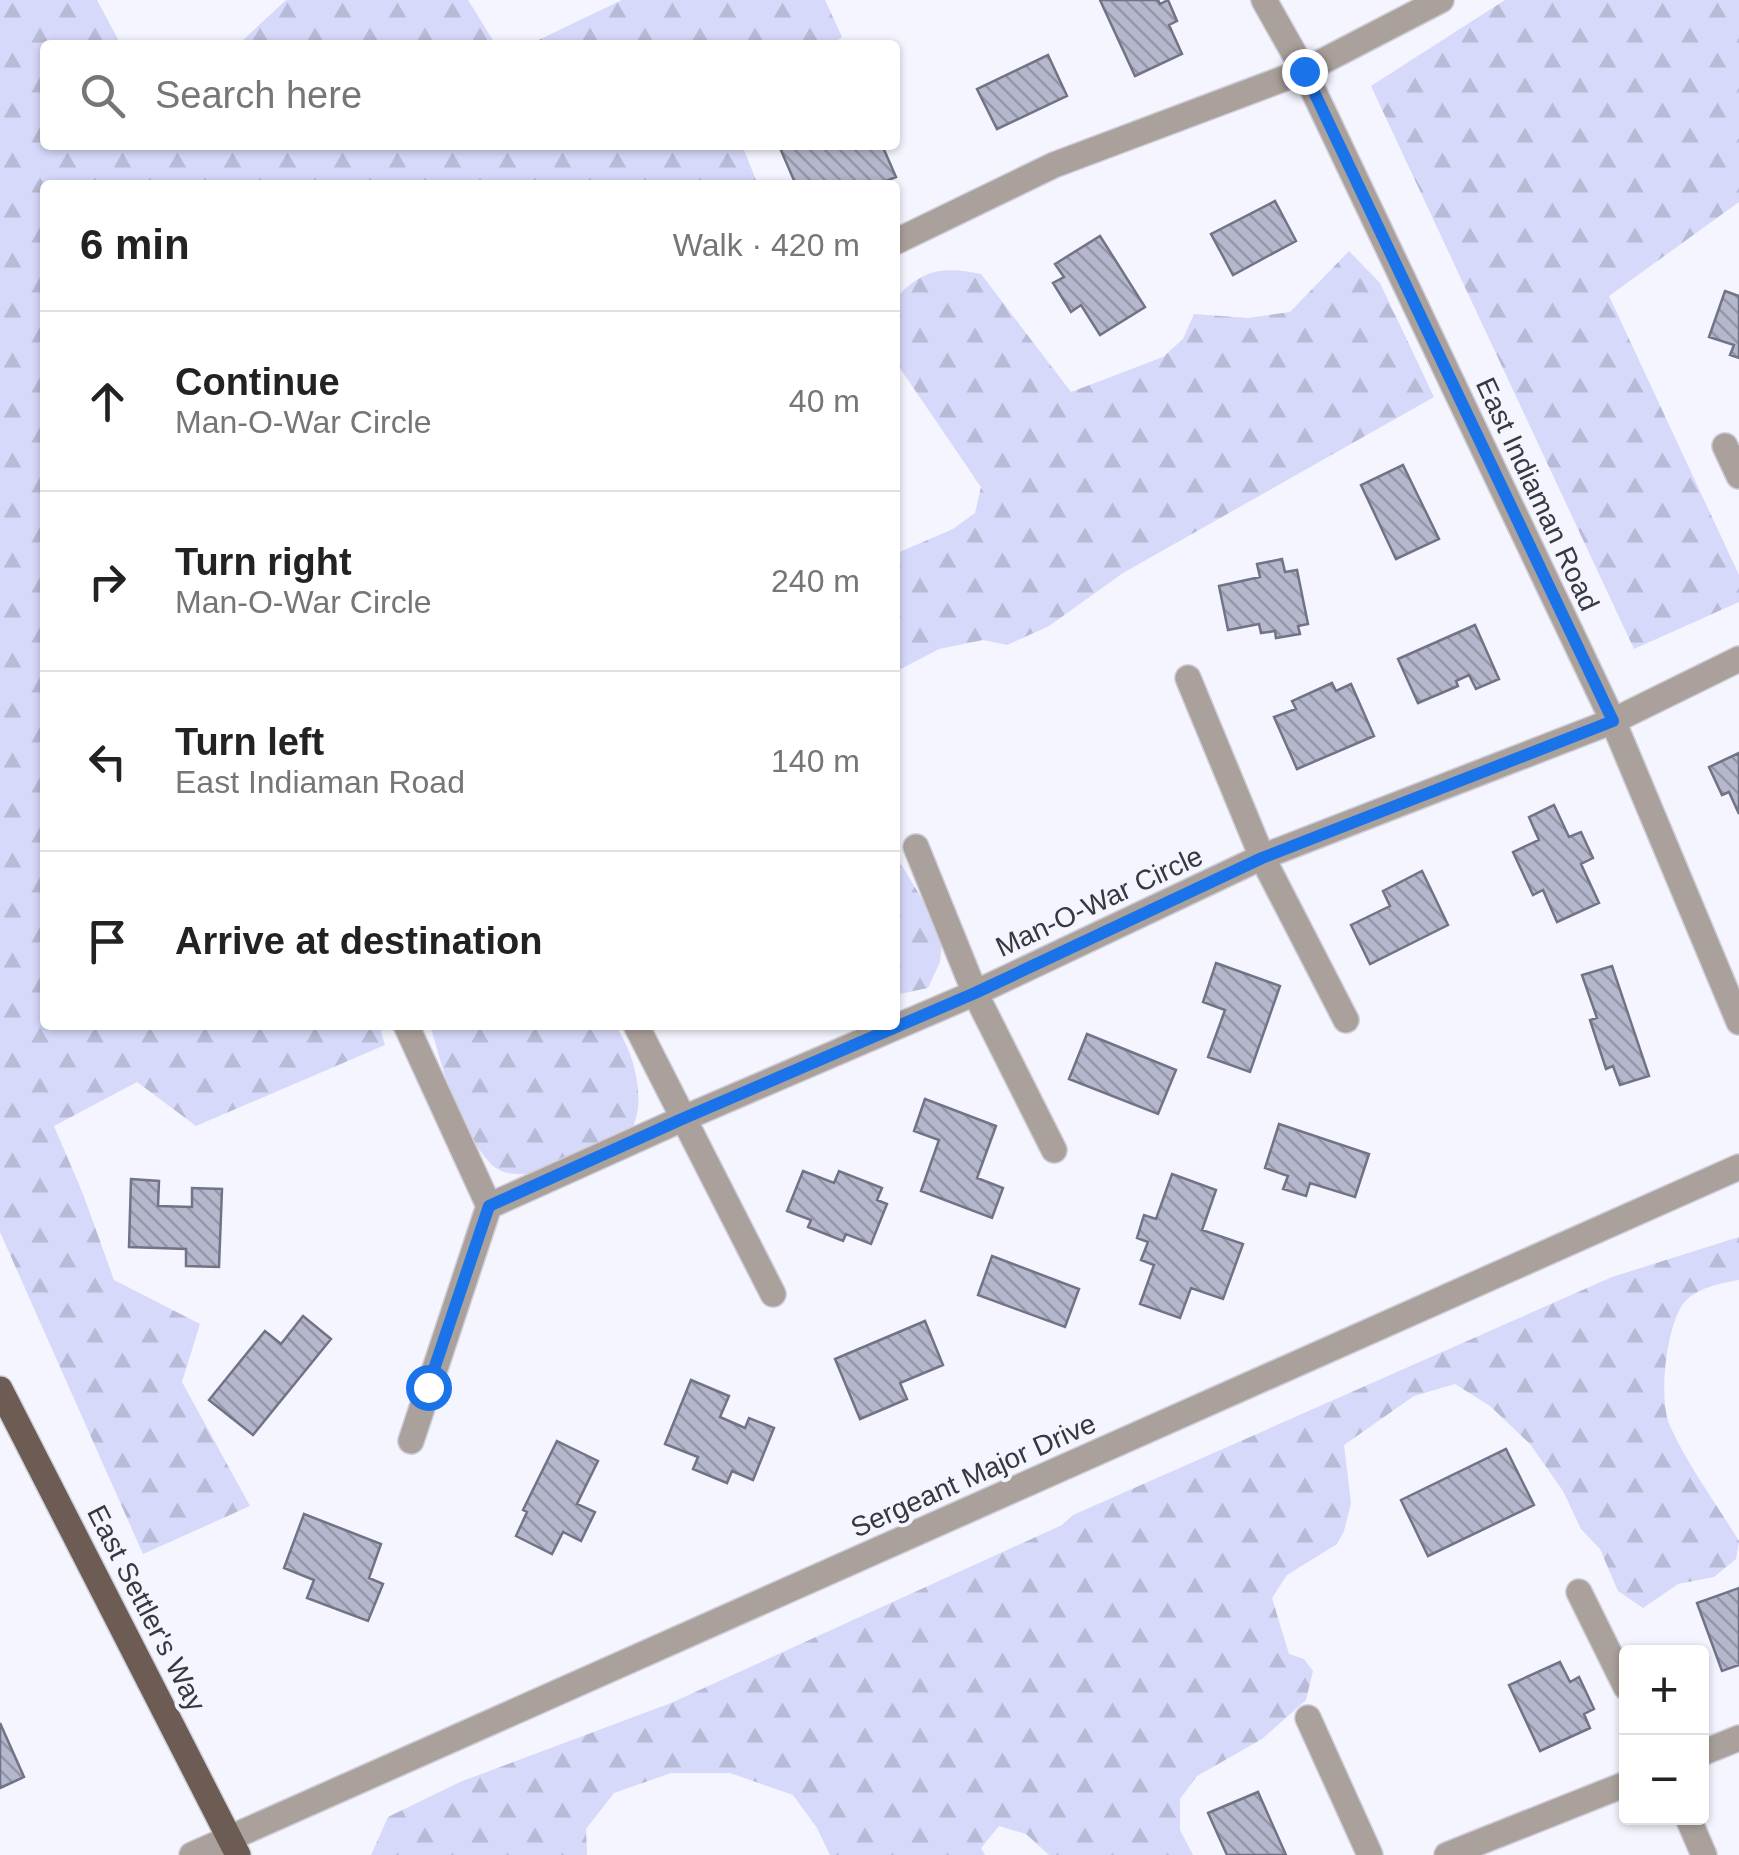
<!DOCTYPE html>
<html lang="en">
<head>
<meta charset="utf-8">
<style>
  body { margin:0; font-family:Helvetica,sans-serif; background:#f6f6f6; color:#222 }
  .controls { position:absolute; right:30px; bottom:30px; display:grid; overflow:hidden; border-radius:10px; box-shadow:0 2px 8px #0004 }
  .controls button { width:90px; height:90px; display:grid; place-items:center; padding:0; border:0; border-bottom:2px solid #e0e0e0; background:#fff; color:#222; font:50px sans-serif }
  .stop { position:absolute; width:30px; height:30px; margin:-22px; border:8px solid #1a73e8; border-radius:50%; background:#fff }
  .stop.end { background:#1a73e8; border-color:#fff; box-shadow:0 2px 10px #0008 }
  .list { margin:0; padding:0; list-style:none }
  h2 { display:flex; justify-content:space-between; align-items:center; height:130px; margin:0; padding:0 40px; font-size:42px }
  h2 small { font-size:32px; font-weight:400; color:#767676 }
  .list li { display:grid; grid-template-columns:65px 1fr auto; gap:30px; align-items:center; box-sizing:border-box; height:180px; padding:0 40px; border-top:2px solid #e0e0e0 }
  .list b { display:block; font-size:38px; white-space:nowrap }
  .list p { margin:0; font-size:32px; white-space:nowrap; color:#767676 }
  .list em { font-size:32px; font-style:normal; color:#767676 }
  .icon { flex:none; width:55px; height:55px; fill:none; stroke:currentColor; stroke-width:2; stroke-linecap:round; stroke-linejoin:round }
  .map { position:relative; flex:none; width:1739px; height:1855px; overflow:hidden }
  .search { position:absolute; background:#fff; box-shadow:0 2px 8px #0004; left:40px; top:40px; width:860px; height:110px; display:flex; align-items:center; gap:25px; box-sizing:border-box; padding:0 35px; border-radius:10px; color:#767676; font-size:38px }
  .panel { position:absolute; background:#fff; box-shadow:0 2px 8px #0004; left:40px; top:180px; width:860px; height:850px; border-radius:10px }
  .map>svg:first-child { display:block }
  .forest { fill:url(#forest-firs) }
  .building { fill:url(#building-back-hatch); stroke:#717386; stroke-width:2.5 }
  .lines { fill:none; stroke-linecap:round; stroke-linejoin:round }
  .minor-casing { stroke:#cecfd8; stroke-width:28 }
  .major-casing { stroke:#cecfd8; stroke-width:28 }
  .minor { stroke:#aba19c; stroke-width:25 }
  .major { stroke:#6c5c53; stroke-width:25 }
  .route { stroke:#1a73e8; stroke-width:12 }
  .labels { text-anchor:middle; stroke-width:8; stroke-linejoin:round; paint-order:stroke }
  .street-label { font-size:28px; fill:#373840; stroke:#f4f5fe }
</style>
</head>
<body>
<div class="map">
<svg width="1739" height="1855" viewBox="0 0 1739 1855">
  <defs>
    <pattern id="forest-firs" width="22" height="20" patternUnits="userSpaceOnUse" patternTransform="scale(2.5)"><rect width="22" height="20" fill="#d6d9f9"/><path d="M5 1l3.5 6h-7zM16 11l3.5 6h-7z" fill="#b8bbd6"/></pattern>
    <pattern id="building-back-hatch" width="6" height="6" patternUnits="userSpaceOnUse" patternTransform="scale(2.5)"><rect width="6" height="6" fill="#b5b7cc"/><path d="M-1 5l2 2M0 0l6 6M5-1l2 2" fill="none" stroke="#9496a7"/></pattern>
  </defs>
  <rect width="100%" height="100%" fill="#f4f5fe"/>
  <path class="forest" d="M0 0H97L121 45H45V145H742L758 185H45V1025H379L385 1045 196 1126 137 1082 54 1126 83 1194 114 1280 200 1324 182 1382 250 1506 143 1554 0 1232Z
    M286 0H468L496 45H234L241 42Z
    M622 0H825L842 37 831 45H528Z
    M1505 0H1739V202L1609 296 1739 575V602L1634 649 1371 86Z
    M1349 251 1380 283 1434 397 1123 573 1049 626 1007 645 983 640 939 649 895 672V554L953 529 975 513 981 487 895 361V299C922 269 943 266 981 274L1071 392 1163 357 1183 339 1194 314 1248 318 1290 312Z
    M895 854 943 934 940 962 928 988 895 995Z
    M430 1025H615C638 1058 654 1123 614 1150 595 1163 572 1166 549 1170 530 1174 506 1179 491 1164 455 1125 445 1074 430 1025Z
    M1739 1237V1280C1721 1283 1695 1288 1683 1304 1666 1328 1658 1400 1670 1426 1688 1466 1716 1503 1739 1541L1736 1559 1714 1577 1678 1584 1643 1608 1618 1591 1600 1549 1581 1529 1563 1491 1530 1444 1490 1406 1455 1384 1414 1396 1344 1445 1351 1503 1344 1531 1337 1544 1287 1575 1272 1598 1289 1654 1304 1659 1313 1671 1306 1700 1262 1739 1197 1776 1180 1799V1830L1193 1855H1049L1026 1834 999 1826 981 1848 985 1855H830L817 1828 793 1795 730 1773H671L614 1793 586 1829 587 1855H371L388 1817 460 1782 671 1703 1062 1525 1073 1515 1612 1277Z"/>
  <path class="building" d="M1100 0H1158L1160 4 1168 0 1177 21 1169 25 1182 54 1135 76Z
    M1048 55 1067 96 997 129 977 89Z
    M787 145H882L896 177 876 185H796L780 148Z
    M1275 201 1296 241 1233 275 1211 234Z
    M1100 236 1145 307 1100 335 1081 305 1071 312 1053 283 1064 277 1055 264Z
    M1725 291 1739 296V358L1730 355 1734 345 1709 337Z
    M1403 465 1439 539 1396 559 1361 485Z
    M1282 559 1285 572 1297 570 1308 624 1298 626 1300 634 1276 638 1275 631 1261 633 1259 624 1228 630 1219 586 1260 577 1257 564Z
    M1475 625 1499 679 1476 689 1469 675 1456 681 1458 686 1418 703 1398 659Z
    M1332 683 1336 691 1351 684 1374 736 1297 769 1274 717 1296 709 1292 701Z
    M1739 753V814L1729 792 1722 795 1709 767Z
    M1554 805 1569 837 1581 832 1593 858 1581 864 1599 903 1557 922 1543 890 1533 895 1513 852 1539 840 1529 817Z
    M1422 871 1448 925 1370 964 1351 925 1390 906 1383 891Z
    M1216 963 1280 986 1250 1072 1208 1057 1225 1010 1203 1002Z
    M1612 966 1649 1076 1620 1085 1613 1066 1606 1069 1590 1020 1597 1018 1582 975Z
    M1087 1034 1176 1070 1158 1114 1069 1079Z
    M925 1099 996 1126 977 1178 1003 1188 992 1218 921 1191 939 1140 914 1131Z
    M1279 1124 1369 1154 1355 1197 1310 1183 1306 1196 1283 1189 1288 1176 1265 1168Z
    M803 1171 834 1183 839 1171 882 1188 877 1200 887 1204 871 1244 846 1234 843 1241 808 1227 811 1220 787 1211Z
    M1172 1174 1216 1190 1202 1230 1243 1244 1223 1299 1191 1288 1180 1318 1140 1304 1154 1265 1141 1260 1148 1242 1137 1238 1144 1215 1156 1219Z
    M131 1179 159 1181 158 1206 192 1207V1188L222 1189 219 1267 186 1266V1249L129 1247Z
    M992 1256 1079 1289 1065 1327 978 1295Z
    M303 1316 331 1339 253 1435 209 1400 265 1331 281 1344Z
    M925 1321 943 1365 900 1383 907 1399 860 1419 835 1359Z
    M691 1380 729 1396 720 1417 745 1428 749 1418 774 1428 753 1480 732 1471 727 1483 693 1469 698 1457 665 1444Z
    M557 1441 598 1461 577 1504 595 1512 581 1541 563 1532 552 1554 516 1536 527 1512 523 1510Z
    M1506 1449 1534 1505 1428 1556 1401 1500Z
    M304 1514 381 1544 369 1578 383 1584 368 1621 307 1598 314 1580 284 1568Z
    M1739 1588V1665L1722 1671 1697 1603Z
    M1560 1662 1570 1682 1579 1677 1594 1709 1584 1714 1590 1728 1540 1751 1509 1685Z
    M0 1723 24 1777 0 1788Z
    M1258 1792 1286 1855H1227L1208 1813Z"/>
  <g class="lines">
    <defs>
      <path id="minor" d="M1264 0 1304 71 1613 721 1739 1022
        M895 242 1054 165 1304 71 1441 0
        M1725 446 1739 476
        M1188 678 1262 857 1346 1020
        M916 847 975 993 1054 1150
        M406 1025 489 1206 411 1441
        M636 1025 773 1294
        M489 1206 682 1119 975 993 1262 857 1613 721 1739 659
        M1579 1592 1626 1687
        M1308 1718 1370 1855
        M1702 1753 1739 1738
        M1688 1818 1704 1855
        M192 1855 1739 1167
        M1447 1855 1626 1784"/>
      <path id="major" d="M0 1389 238 1855"/>
    </defs>
    <use href="#minor" class="minor-casing"/>
    <use href="#major" class="major-casing"/>
    <use href="#minor" class="minor"/>
    <use href="#major" class="major"/>
  </g>
  <g class="lines">
    <path class="route" d="M428 1387 489 1206 682 1119 975 993 1262 858 1613 721 1304 71"/>
  </g>
  <g class="labels">
    <g class="street-label">
      <text transform="translate(1538 494) rotate(65)" y="10">East Indiaman Road</text>
      <text transform="translate(1099 901) rotate(-25)" y="10">Man-O-War Circle</text>
      <text transform="translate(973 1475) rotate(-24)" y="10">Sergeant Major Drive</text>
      <text transform="translate(147 1608) rotate(63)" y="10">East Settler's Way</text>
    </g>
  </g>
</svg>
<div class="controls">
<button>+</button>
<button>−</button>
</div>
<div class="stop" style="left:428px;top:1387px"></div>
<div class="stop end" style="left:1304px;top:71px"></div>
<div class="search"><svg class="icon" aria-label="search" viewBox="0 0 24 24"><circle cx="10" cy="10" r="6"/><path d="M15 15l6 6"/></svg>Search here</div>
<section class="panel">
<h2>6 min<small>Walk · 420 m</small></h2>
<ul class="list">
<li><svg class="icon" aria-label="ahead" viewBox="0 0 24 24"><path d="M12 20V5M6 11l6-6 6 6"/></svg><div><b>Continue</b><p>Man-O-War Circle</p></div><em>40 m</em></li>
<li><svg class="icon" aria-label="right" viewBox="0 0 24 24"><path d="M7 20v-9h11M14 6l5 5-5 5"/></svg><div><b>Turn right</b><p>Man-O-War Circle</p></div><em>240 m</em></li>
<li><svg class="icon" aria-label="left" viewBox="0 0 24 24"><path d="M17 20v-9H6M10 6l-5 5 5 5"/></svg><div><b>Turn left</b><p>East Indiaman Road</p></div><em>140 m</em></li>
<li><svg class="icon" aria-label="arrive" viewBox="0 0 24 24"><path d="M6 21V4h12l-3 4 3 4H6"/></svg><div><b>Arrive at destination</b></div></li>
</ul>
</section>
</div>
</body>
</html>
